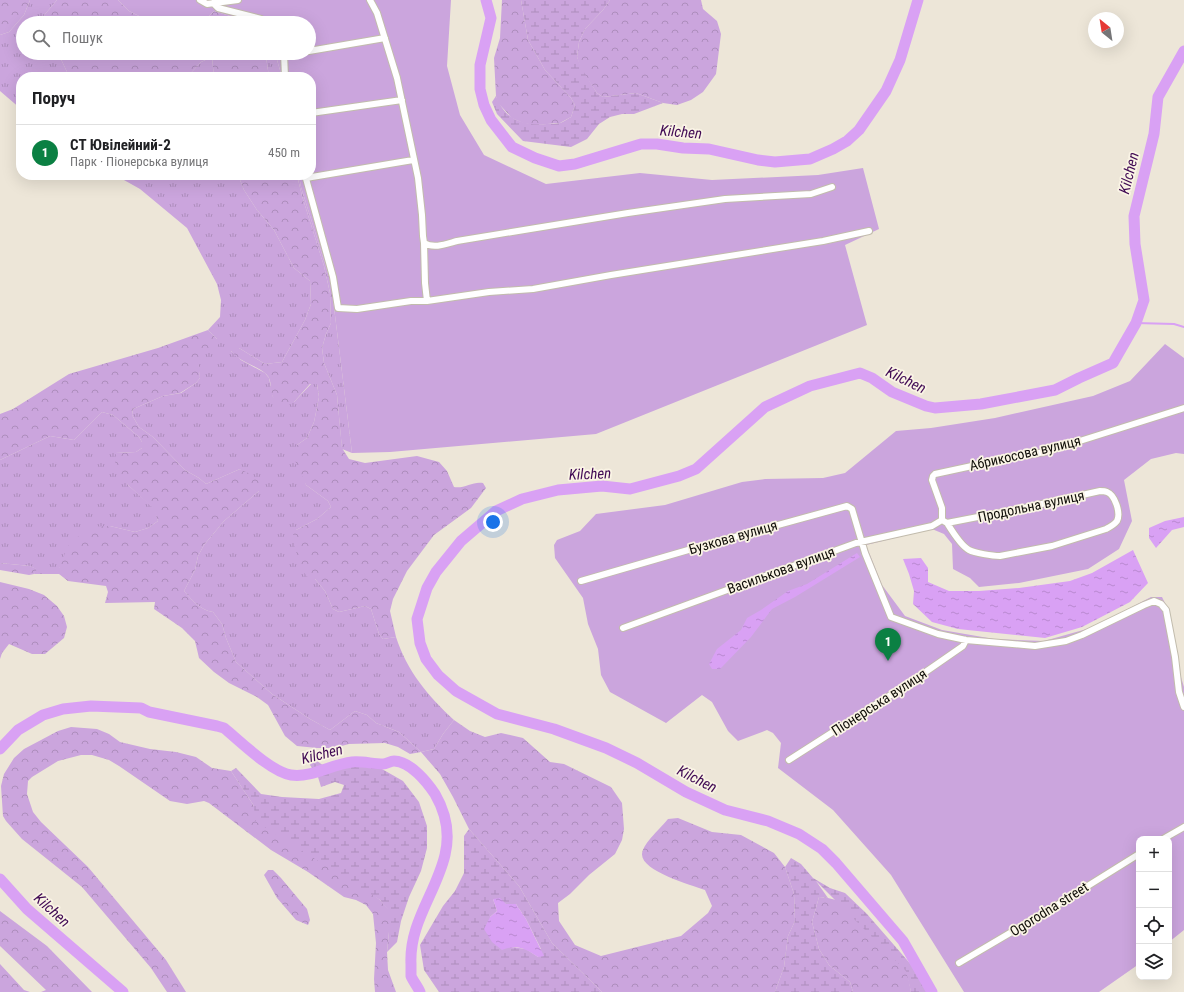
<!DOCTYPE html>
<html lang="uk">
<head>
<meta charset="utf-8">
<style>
  body { margin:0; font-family:"Roboto Condensed",sans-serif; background:#f2f2f2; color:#202124 }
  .controls { position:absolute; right:12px; bottom:12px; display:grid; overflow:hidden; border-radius:8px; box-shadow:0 4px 16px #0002 }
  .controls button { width:36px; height:36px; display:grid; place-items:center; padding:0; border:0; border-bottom:1px solid #e0e0e0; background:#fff; color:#202124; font:20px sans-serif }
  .compass { position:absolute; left:1088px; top:12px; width:36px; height:36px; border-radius:50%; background:#fff; box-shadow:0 4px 16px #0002; rotate:330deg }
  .you { position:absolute; left:493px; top:522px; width:14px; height:14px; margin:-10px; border:3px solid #fff; border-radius:50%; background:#1a73e8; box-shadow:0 0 0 6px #1a73e833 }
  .badge { display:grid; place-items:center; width:26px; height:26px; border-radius:50%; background:#0b8043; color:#fff; font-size:13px; font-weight:700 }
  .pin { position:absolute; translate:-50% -33px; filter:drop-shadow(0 1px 2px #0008) }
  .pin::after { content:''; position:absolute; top:21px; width:14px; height:12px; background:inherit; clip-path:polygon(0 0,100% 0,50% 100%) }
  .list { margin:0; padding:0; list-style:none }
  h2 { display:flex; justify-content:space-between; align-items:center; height:52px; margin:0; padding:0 16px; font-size:17px }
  h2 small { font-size:13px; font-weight:400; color:#757577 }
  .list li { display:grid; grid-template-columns:26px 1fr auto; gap:12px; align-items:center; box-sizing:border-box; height:56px; padding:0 16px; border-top:1px solid #e0e0e0 }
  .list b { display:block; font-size:15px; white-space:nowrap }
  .list p { margin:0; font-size:13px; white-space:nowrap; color:#757577 }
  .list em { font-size:13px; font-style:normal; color:#757577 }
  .icon { flex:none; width:22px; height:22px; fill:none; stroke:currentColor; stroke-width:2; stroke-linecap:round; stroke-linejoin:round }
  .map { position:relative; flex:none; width:1184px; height:992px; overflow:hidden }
  .search { position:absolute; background:#fff; box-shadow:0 4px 16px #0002; left:16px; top:16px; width:300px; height:44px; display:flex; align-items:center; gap:10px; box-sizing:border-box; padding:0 14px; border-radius:22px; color:#757577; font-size:15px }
  .panel { position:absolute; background:#fff; box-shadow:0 4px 16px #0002; left:16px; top:72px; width:300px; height:108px; border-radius:16px }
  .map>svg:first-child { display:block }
  .grass { fill:url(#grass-tufts) }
  .forest { fill:url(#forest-crowns) }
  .wetland { fill:url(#wetland-marsh); fill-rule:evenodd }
  .garden { fill:#cba5dd }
  .water { fill:url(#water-ripples) }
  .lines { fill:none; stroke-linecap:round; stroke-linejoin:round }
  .stream { stroke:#d9a1f4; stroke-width:2 }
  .river { stroke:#d9a1f4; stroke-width:11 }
  .street-casing { stroke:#c2bcad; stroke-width:8 }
  .street { stroke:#fff; stroke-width:6 }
  .labels { text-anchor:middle; stroke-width:3.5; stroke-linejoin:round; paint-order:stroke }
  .street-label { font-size:14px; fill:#0f0d08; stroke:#faf4e5 }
  .water-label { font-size:15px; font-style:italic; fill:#400a54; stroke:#faf4e5 }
</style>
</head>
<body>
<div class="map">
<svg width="1184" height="992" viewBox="0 0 1184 992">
  <defs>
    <pattern id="grass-tufts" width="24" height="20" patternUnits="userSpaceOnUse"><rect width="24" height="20" fill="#cba5dd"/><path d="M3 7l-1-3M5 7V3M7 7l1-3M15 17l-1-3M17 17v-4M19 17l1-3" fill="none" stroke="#ad8dbc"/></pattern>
    <pattern id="forest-crowns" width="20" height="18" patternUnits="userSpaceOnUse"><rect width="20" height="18" fill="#cba5dd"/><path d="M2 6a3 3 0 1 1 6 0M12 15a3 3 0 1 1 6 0" fill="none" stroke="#ad8dbc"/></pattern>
    <pattern id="wetland-marsh" width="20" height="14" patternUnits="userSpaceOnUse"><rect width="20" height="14" fill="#cba5dd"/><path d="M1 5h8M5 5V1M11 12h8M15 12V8" fill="none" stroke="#ad8dbc"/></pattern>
    <pattern id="water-ripples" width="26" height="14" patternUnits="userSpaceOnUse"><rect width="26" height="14" fill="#d9a1f4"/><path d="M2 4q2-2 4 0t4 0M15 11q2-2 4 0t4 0" fill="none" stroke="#b989d0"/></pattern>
  </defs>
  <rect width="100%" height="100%" fill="#ede6d8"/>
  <path class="grass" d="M30 0H57L41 19 43 23H23V53H58L68 74 79 77H21V109L0 91V35L9 32 24 15Z
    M268 53H275L282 77H269L266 57Z
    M212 57 214 77H187L201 62Z
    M115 175H238L244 190 257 210 274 230 294 268 310 281 311 304 305 320 282 362 265 364 239 348 231 351 241 360 265 373 269 378 273 397 294 402 311 384H317L319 397 314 422 307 438 297 445 306 485 328 501 331 507 317 519 296 530 315 579 325 591 333 609 339 612 365 606 371 609 379 634 383 639 396 637C407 671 428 696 454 720L443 734 434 749 421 752 399 732 376 723 367 715 355 711 330 730 310 719 272 694 236 662 226 638 222 624 213 612C200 610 193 601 184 591L195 570 198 556 204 545 224 521 259 491 240 469 206 484 199 478 185 470 153 437 139 427 132 415 133 409 163 396 181 393 196 383 200 378 197 357 217 339 208 330 220 317 221 300 217 284 187 228 140 189Z
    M297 175H299L301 187 331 283 352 453 342 449 337 395 324 363 322 348 326 334 331 323 330 293 324 266 302 196Z
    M102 412 113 415 139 437 142 442V448L136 452 116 453 128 485 155 509 158 521 148 528 135 532 110 526 59 568V574H34L36 569 30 566 0 563V460L50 436 74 440Z"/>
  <path class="forest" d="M0 0H30L24 15 9 32 0 35Z
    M57 0H118L129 11 153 23H43L41 19Z
    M502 0H521L528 40 545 70 571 98 575 105 571 117 560 123 535 125 523 123 512 118 498 103 496 96 494 58 500 38Z
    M610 0H701L703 9 717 21 721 34 716 74 703 92 691 100 677 105 663 103 636 93 603 97 597 93 581 69 577 57 579 42 585 29 603 10Z
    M214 11 240 19 239 23H202Z
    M58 53H236L246 56 248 53H268L266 57 269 77H214L212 57 201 62 187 77H79L68 74Z
    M238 175H297L302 196 324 266 330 293 331 323 326 334 322 348 324 363 337 395 342 448 349 459 365 463 417 456 439 462 447 471 454 487C464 489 473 481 483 483L486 488 471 508 434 535 407 571 393 599 390 611 396 637 383 639 379 634 371 609 365 606 339 612 333 609 325 591 315 579H309C299 567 295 550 293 535L296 530 317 519 331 507 328 501 306 485 293 456 297 445 307 438 314 422 319 397 317 384H310L294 402 282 406C279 404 275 401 273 397 269 390 273 380 266 374 254 363 234 362 228 345L239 348 265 364 282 362 305 320 311 304 310 281 294 268 274 230 257 210 244 190Z
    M208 330 217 339 218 345 198 357 200 378 196 383 180 393 163 396 133 409 132 415 139 427 153 437 185 470 199 478 206 484 240 469 250 474 261 482 259 491 224 521 204 545 198 556 195 570 184 591C193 601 200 610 213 612L222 624 226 638 236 662 272 694 310 719 330 730 355 711 367 715 376 723 399 732 421 752 434 749 443 734 454 720 470 731 485 737 501 733 523 738 550 762 564 764 611 787 622 803 624 829 622 840 615 854 589 875 570 894 558 903 559 921 575 945 601 956 681 936 708 913 712 906 705 890C691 885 641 871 642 854 643 843 662 827 668 819L678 818 712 832 741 835 774 853 785 867 794 894 795 921 788 936 784 967 775 992H602L552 943 519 886 469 829 453 797 440 774 421 752 410 754 398 747 385 743 349 744 334 748H317L297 746 285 736 268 705 257 697 229 683 214 672 199 658 195 641 182 628 154 609 155 602 105 603 108 592 106 586 68 581 59 574V568L69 544 90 527 110 526 135 532 148 528 158 521 154 509 128 485 115 465 116 453 136 452 142 448V442L139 437 113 415 102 412 74 440 50 436 0 460V414L13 409 69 374 158 348Z
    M0 563 30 566 37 569 34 574 29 575 0 570Z
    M0 582 29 589 44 595 57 606 64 616 67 627 64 638 45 654H32L9 644 2 653 0 659Z
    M71 727 97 729 109 734 120 742 150 749 176 752 196 757 212 768 231 771 254 806 380 900 389 910V932L387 952 388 970 396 992H375L374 979 376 943 373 914 366 905 356 900 344 897 308 872 271 850 209 803 204 801 187 804 170 801 119 766 109 760 92 755H81L58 761 32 777 28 781 27 794 33 812 41 822 88 867 166 960 186 992H167L151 968 82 887 22 839 6 821 3 816 1 786 4 774 14 758 24 749 58 731Z
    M268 870H273L281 878 307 909 310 920 308 925 296 920 277 898 264 875Z
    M819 897 828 898 844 902 907 971 911 992H853L850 982 829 965 819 949 812 922Z
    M0 911 47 946 92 992H41L46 990 0 946Z
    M0 964 24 990 30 992H0Z"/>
  <path class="wetland" d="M521 0H610L603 10 585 29 579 42 577 57 582 69 597 93 603 97 636 93 663 103 634 114H622L610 117 599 124 587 139 571 147 523 141 497 114 492 102 496 96C505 120 524 126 547 124 551 124 556 124 560 123 563 122 567 119 571 117L575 105 571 98 545 70 528 40Z
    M313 760 317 761 331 771 345 766 361 765 382 769 403 781 419 802 427 826V848L421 871 409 897 401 921 397 942 387 952 389 932V911L380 900 255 821 254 806 231 771 236 768 261 794 282 797 319 799 341 793 344 785 335 782 321 787 318 777 310 765Z
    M469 829 519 886 552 943 602 992H439L424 970 420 945 443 906 455 891 464 873V836ZM493 899 506 904H516L526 919 541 949 538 957 526 949 511 947 490 917 497 911Z
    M791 858 801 864 813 878 830 888 845 893 867 914 914 968 925 986 927 992H911L906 971 816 881 828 898 819 897 812 922 819 949 829 965 850 982 853 992H775L784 967 788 936 795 921 794 894 785 867Z"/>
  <path class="garden" d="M118 0H451L447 66 460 115 484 155 546 184 640 173 712 180 818 175 863 168 879 229 845 245 867 325 596 434 390 452 352 453 331 283 301 187 299 175H311V77H282L275 53H309V23H253L214 11 202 23H153L129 11Z
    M1165 344 1184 358V454L1176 453 1151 459 1124 480 1132 521 1119 549 1088 569 1019 583 979 587 970 578 953 569 952 544 944 534 932 529 866 545 882 585 905 616 942 630 994 639 1044 641 1094 627 1151 597H1162L1167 607 1180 674 1184 687V930L1169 942V839H1139V964L1099 992H964L891 875 833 810 778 768 781 743 773 733 767 730 738 741 728 731 712 702 702 695 666 723 610 692 601 675 598 649 588 624 583 598 555 558 554 545 557 540 580 531 596 514 665 505 742 482 765 479 823 478 845 473 896 431 931 428 995 418 1093 396 1130 381Z"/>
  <path class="water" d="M1184 517V527L1172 530 1156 548 1149 538V528L1165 521Z
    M1133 550 1148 583 1130 602 1082 627 1045 638 958 629 932 622 913 604 914 591 909 574 903 559 921 558 928 568V582L949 591H979L1019 588 1070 581 1092 573Z
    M857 553 860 557 795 597 772 609 751 637 720 669H712L709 664 717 649 741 630 747 618 761 610 788 591 807 584Z
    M500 898 506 904H516L526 919 544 956 538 957C525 948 517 944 502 950L492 942 484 929 490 917 497 911 493 899Z"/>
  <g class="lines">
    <path class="stream" d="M1136 323 1174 324 1184 327"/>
    <path class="river" d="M486 0 491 18 480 65V89L484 105 491 120 512 147 535 158 559 166 575 164 641 144H657L683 148 709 149 758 160 775 162 810 159 833 149 847 141 859 130 886 91 900 60 918 0
      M0 749 18 730 43 715 63 709 91 706 141 708 149 712 217 726 224 728C240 741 271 772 291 775 312 778 332 764 352 762 362 761 373 764 383 764 387 764 390 761 394 761 410 761 427 782 435 794 446 813 450 834 445 855 436 893 409 923 411 964 411 968 411 972 411 976 413 981 418 987 420 992
      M0 879 27 909 123 992
      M932 992 903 941 836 863 822 849 799 834 768 821 725 810 686 792 637 763 606 748 554 729 497 714 456 691 438 675 426 659 420 643 417 619 427 588 436 572 461 541 496 511 522 499 558 490 602 486 630 489 679 476 696 469 765 407 810 386 860 373 872 378 892 392 926 406 935 408 981 404 1055 390 1079 378 1113 363 1136 323 1144 300 1135 244 1134 216 1154 134 1158 97 1184 51"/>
    <defs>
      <path id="street" d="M200 0 207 4 238 0
        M370 0 377 13 397 78 418 178 422 215 423 236 424 243C434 249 446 244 457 241L628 213 725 199 811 194 832 187
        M213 3 218 8 261 19 268 23
        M309 51 385 38
        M284 53 285 77
        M285 55 297 53
        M311 113 402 100
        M305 175 333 277 338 308 357 309 411 301H427L489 292 533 289 611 275 823 241 869 231
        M306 178 413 160
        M424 243 425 283 427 301
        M942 520 947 523 1024 508 1100 491C1102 491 1105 491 1107 492 1115 495 1121 513 1117 521 1114 525 1110 527 1106 529L1052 546 1000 556C992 556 975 553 969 550 961 546 952 531 947 523
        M942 520V508L932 480 933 476 935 474 1009 458 1045 452 1184 408
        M581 581 709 544 847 506 852 509 865 553 891 617 938 634 966 640 1035 646 1066 641 1082 635 1144 605 1154 601 1161 604 1166 610 1175 657 1179 692 1184 707
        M623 628 856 543 932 526 942 520
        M789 760 914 680 963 646 966 640
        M1163 839 1184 827
        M959 963 1054 907 1139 854"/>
    </defs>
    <use href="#street" class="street-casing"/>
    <use href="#street" class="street"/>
  </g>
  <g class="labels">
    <g class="street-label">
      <text transform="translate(1025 453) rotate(-13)" y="5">Абрикосова вулиця</text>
      <text transform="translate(1031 506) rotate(-12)" y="5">Продольна вулиця</text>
      <text transform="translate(733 537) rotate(-16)" y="5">Бузкова вулиця</text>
      <text transform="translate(781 570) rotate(-20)" y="5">Василькова вулиця</text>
      <text transform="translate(879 702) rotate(-33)" y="5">Піонерська вулиця</text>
      <text transform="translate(1049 909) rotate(-32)" y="5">Ogorodna street</text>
    </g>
    <g class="water-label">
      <text transform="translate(681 132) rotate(5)" y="5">Kilchen</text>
      <text transform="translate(1129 173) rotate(-76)" y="5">Kilchen</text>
      <text transform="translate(906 380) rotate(26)" y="5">Kilchen</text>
      <text transform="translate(590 474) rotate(-2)" y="5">Kilchen</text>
      <text transform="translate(322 754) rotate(-14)" y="5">Kilchen</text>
      <text transform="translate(697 779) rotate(27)" y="5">Kilchen</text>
      <text transform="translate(52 910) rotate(42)" y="5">Kilchen</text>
    </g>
  </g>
</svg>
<div class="controls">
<button>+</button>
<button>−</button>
<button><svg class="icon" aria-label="locate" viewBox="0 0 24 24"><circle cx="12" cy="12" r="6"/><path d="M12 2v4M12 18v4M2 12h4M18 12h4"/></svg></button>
<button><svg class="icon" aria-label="layers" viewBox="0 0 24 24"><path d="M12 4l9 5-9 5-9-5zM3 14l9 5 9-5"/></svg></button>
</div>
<svg class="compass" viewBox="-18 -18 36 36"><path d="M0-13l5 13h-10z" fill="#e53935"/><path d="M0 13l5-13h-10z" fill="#757577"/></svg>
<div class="you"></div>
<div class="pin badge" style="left:888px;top:661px">1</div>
<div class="search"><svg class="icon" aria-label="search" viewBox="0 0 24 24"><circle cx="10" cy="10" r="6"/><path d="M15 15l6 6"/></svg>Пошук</div>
<section class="panel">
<h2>Поруч<small></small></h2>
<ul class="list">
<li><span class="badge">1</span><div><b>СT Ювілейний-2</b><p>Парк · Піонерська вулиця</p></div><em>450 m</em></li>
</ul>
</section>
</div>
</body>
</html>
